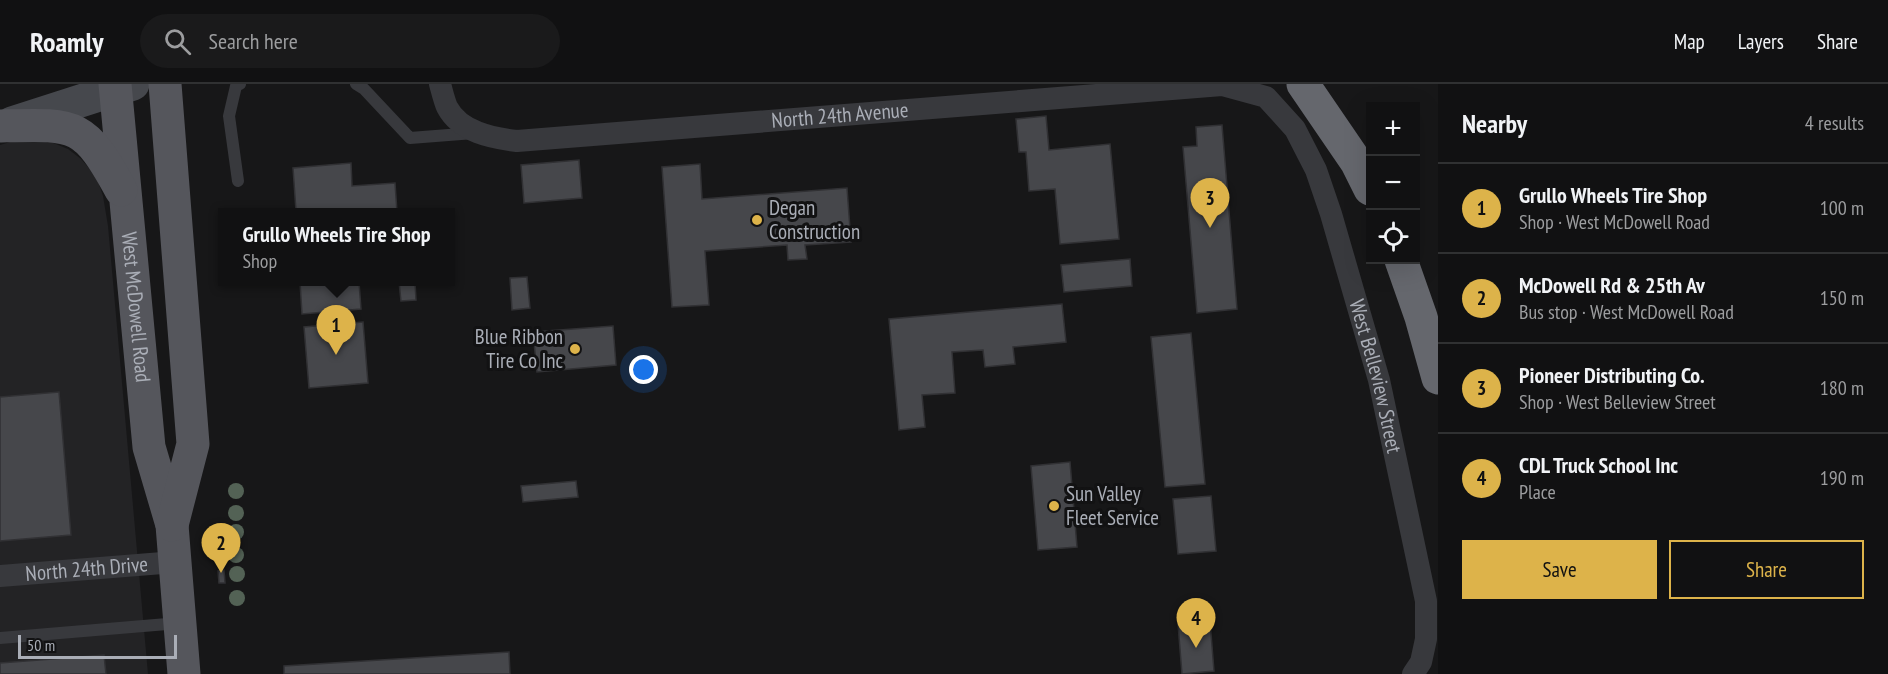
<!DOCTYPE html>
<html lang="en">
<head>
<meta charset="utf-8">
<style>
  body { margin:0; font-family:"PT Sans Narrow",sans-serif; background:#1a1a1b; color:#f1f3f6 }
  .controls { position:absolute; right:18px; top:18px; display:grid; overflow:hidden; border-radius:0px; box-shadow:0 6px 24px #0002 }
  .controls button { width:54px; height:54px; display:grid; place-items:center; padding:0; border:0; border-bottom:2px solid #303132; background:#111112; color:#f1f3f6; font:30px sans-serif }
  .scale { position:absolute; left:18px; bottom:15px; width:159px; box-sizing:border-box; padding-left:6px; border:3px solid #aaaeb7; border-top:0; font-size:16px; line-height:21px; white-space:nowrap; color:#aaaeb7; -webkit-text-stroke:4px #121213; paint-order:stroke }
  .you { position:absolute; left:644px; top:286px; width:21px; height:21px; margin:-15px; border:4px solid #fff; border-radius:50%; background:#1a73e8; box-shadow:0 0 0 9px #1a73e833 }
  .badge { display:grid; place-items:center; width:39px; height:39px; border-radius:50%; background:#ddb34a; color:#111; font-size:20px; font-weight:700 }
  .pin { position:absolute; translate:-50% -50px; filter:drop-shadow(0 2px 3px #0008) }
  .pin::after { content:''; position:absolute; top:32px; width:21px; height:18px; background:inherit; clip-path:polygon(0 0,100% 0,50% 100%) }
  .popup { position:absolute; left:218px; top:124px; width:237px; height:78px; box-sizing:border-box; display:grid; place-content:center; border-radius:0px; background:#111112; filter:drop-shadow(0 2px 4px #0005); font-size:20px; white-space:nowrap; color:#9c9d9f }
  .popup b { font-size:22px; color:#f1f3f6 }
  .popup::after { content:''; position:absolute; left:50%; top:100%; margin-left:-12px; border:12px solid transparent; border-top-color:#111112 }
  .list { margin:0; padding:0; list-style:none }
  h2 { display:flex; justify-content:space-between; align-items:center; height:78px; margin:0; padding:0 24px; font-size:26px }
  h2 small { font-size:20px; font-weight:400; color:#9c9d9f }
  .list li { display:grid; grid-template-columns:39px 1fr auto; gap:18px; align-items:center; box-sizing:border-box; height:90px; padding:0 24px; border-top:2px solid #303132 }
  .list b { display:block; font-size:22px; white-space:nowrap }
  .list p { margin:0; font-size:20px; white-space:nowrap; color:#9c9d9f }
  .list em { font-size:20px; font-style:normal; color:#9c9d9f }
  .actions { display:flex; gap:12px; padding:18px 24px }
  .actions a { flex:1; padding:14px 0; border:2px solid #ddb34a; border-radius:0px; text-align:center; font-size:21px; color:#ddb34a }
  .actions .main { background:#ddb34a; color:#111 }
  .icon { flex:none; width:33px; height:33px; fill:none; stroke:currentColor; stroke-width:2; stroke-linecap:round; stroke-linejoin:round }
  .map { position:relative; flex:none; width:1438px; height:590px; overflow:hidden }
  header { display:flex; align-items:center; gap:36px; box-sizing:border-box; height:84px; padding:0 30px; background:#111112; border-bottom:2px solid #303132 }
  header strong { font-size:28px }
  nav { display:flex; gap:33px; margin-inline-start:auto; font-size:21px }
  .search { width:420px; height:54px; background:#1a1a1b; display:flex; align-items:center; gap:15px; box-sizing:border-box; padding:0 21px; border-radius:33px; color:#9c9d9f; font-size:22px }
  main { display:flex }
  aside { flex:1; background:#111112 }
  .map>svg:first-child { display:block }
  .built { fill:#232325 }
  .building { fill:#46474b; stroke:#313134; stroke-width:1.5 }
  .lines { fill:none; stroke-linecap:round; stroke-linejoin:round }
  .service { stroke:#38393d; stroke-width:12 }
  .minor { stroke:#38393d; stroke-width:22 }
  .secondary { stroke:#46484d; stroke-width:33 }
  .primary { stroke:#55565c; stroke-width:33 }
  .motorway { stroke:#65676d; stroke-width:33 }
  .tree { fill:#536255 }
  .poi-dot { fill:#ddb34a; stroke:#121213; stroke-width:2 }
  .labels { text-anchor:middle; stroke-width:6; stroke-linejoin:round; paint-order:stroke }
  .street-label { font-size:21px; fill:#aaaeb7; stroke:#121213 }
  .poi-label { font-size:21px; fill:#aaaeb7; stroke:#121213; text-anchor:start }
</style>
</head>
<body>
<header>
<strong>Roamly</strong>
<div class="search"><svg class="icon" aria-label="search" viewBox="0 0 24 24"><circle cx="10" cy="10" r="6"/><path d="M15 15l6 6"/></svg>Search here</div>
<nav><a>Map</a><a>Layers</a><a>Share</a></nav>
</header>
<main>
<div class="map">
<svg width="1438" height="590" viewBox="0 0 1438 590">
  <rect width="100%" height="100%" fill="#171718"/>
  <path class="built" d="M27 53 46 56 68 65 81 75 96 92 103 112 108 142 148 590H0V61Z"/>
  <path class="building" d="M1046 32 1049 66 1110 60 1119 155 1060 160 1055 105 1029 107 1026 68H1019L1016 35Z
    M1222 41 1237 225 1197 229 1183 63 1197 62 1196 43Z
    M579 76 582 114 524 119 521 81Z
    M351 79 352 102 395 99 397 128H272L296 127 293 84Z
    M700 80 702 115 847 104 851 158 805 161 807 175 788 176 787 161 705 167 709 221 672 223 662 83Z
    M1130 175 1132 202 1064 208 1061 181Z
    M527 193 530 224 512 226 510 194Z
    M300 198H359L361 225 302 230Z
    M399 198H415L416 216 401 217Z
    M1062 220 1066 258 1013 263 1015 280 985 283 983 266 952 268 955 309 922 311 925 343 899 346 889 235Z
    M363 238 368 299 309 304 304 243Z
    M613 242 616 281 537 288 533 248Z
    M1191 249 1205 400 1165 403 1151 253Z
    M59 308 71 451 0 457V313Z
    M1070 378 1077 463 1038 466 1031 382Z
    M576 397 578 413 523 418 521 402Z
    M1211 412 1216 467 1178 470 1173 415Z
    M224 486 225 499H219L218 487Z
    M1210 537 1214 587 1182 590 1178 540Z
    M509 568 510 590H284V582Z
    M104 571 106 590H0V579Z"/>
  <g class="lines">
    <path class="service" d="M356 0 364 5 410 54 474 49
      M238 97 229 32 236 2 240 0
      M0 554 179 539"/>
    <g class="minor">
      <path id="s1" d="M440 0C442 7 444 16 447 23 460 48 492 54 517 57L1222 1 1266 13 1295 45 1316 86 1331 130 1379 296 1426 517V555L1421 578 1413 590"/>
      <path id="s2" d="M0 492 175 478"/>
    </g>
    <path class="secondary" d="M12 39 133 0"/>
    <g class="primary">
      <path id="s3" d="M115 0 149 363 172 441 184 590"/>
      <path d="M165 0 193 360 172 441"/>
      <path d="M1 42C76 40 84 38 121 106"/>
    </g>
    <path class="motorway" d="M1303 0 1357 79 1370 105
      M1401 176 1421 233 1438 294"/>
  </g>
  <g class="tree">
    <circle cx="236" cy="407" r="8"/>
    <circle cx="236" cy="429" r="8"/>
    <circle cx="236" cy="448" r="8"/>
    <circle cx="236" cy="471" r="8"/>
    <circle cx="237" cy="490" r="8"/>
    <circle cx="237" cy="514" r="8"/>
  </g>
  <g class="poi-dot">
    <circle cx="757" cy="136" r="6"/>
    <circle cx="575" cy="265" r="6"/>
    <circle cx="1054" cy="422" r="6"/>
  </g>
  <g class="labels">
    <g class="street-label">
      <text dy="7" stroke="none"><textPath href="#s1" startOffset="429">North 24th Avenue</textPath></text>
      <text dy="7" stroke="none"><textPath href="#s3" startOffset="224">West McDowell Road</textPath></text>
      <text dy="7" stroke="none"><textPath href="#s1" startOffset="1162">West Belleview Street</textPath></text>
      <text dy="7" stroke="none"><textPath href="#s2" startOffset="87">North 24th Drive</textPath></text>
    </g>
    <g class="poi-label">
      <text x="769" y="131">Degan<tspan x="769" dy="24">Construction</tspan></text>
      <text x="563" y="260" text-anchor="end">Blue Ribbon<tspan x="563" dy="24">Tire Co Inc</tspan></text>
      <text x="1066" y="417">Sun Valley<tspan x="1066" dy="24">Fleet Service</tspan></text>
    </g>
  </g>
</svg>
<div class="controls">
<button>+</button>
<button>−</button>
<button><svg class="icon" aria-label="locate" viewBox="0 0 24 24"><circle cx="12" cy="12" r="6"/><path d="M12 2v4M12 18v4M2 12h4M18 12h4"/></svg></button>
</div>
<div class="scale">50 m</div>
<div class="you"></div>
<div class="pin badge" style="left:336px;top:271px">1</div>
<div class="popup"><b>Grullo Wheels Tire Shop</b>Shop</div>
<div class="pin badge" style="left:221px;top:489px">2</div>
<div class="pin badge" style="left:1210px;top:144px">3</div>
<div class="pin badge" style="left:1196px;top:564px">4</div>
</div>
<aside>
<h2>Nearby<small>4 results</small></h2>
<ul class="list">
<li><span class="badge">1</span><div><b>Grullo Wheels Tire Shop</b><p>Shop · West McDowell Road</p></div><em>100 m</em></li>
<li><span class="badge">2</span><div><b>McDowell Rd &amp; 25th Av</b><p>Bus stop · West McDowell Road</p></div><em>150 m</em></li>
<li><span class="badge">3</span><div><b>Pioneer Distributing Co.</b><p>Shop · West Belleview Street</p></div><em>180 m</em></li>
<li><span class="badge">4</span><div><b>CDL Truck School Inc</b><p>Place</p></div><em>190 m</em></li>
</ul>
<div class="actions"><a class="main">Save</a><a>Share</a></div>
</aside>
</main>
</body>
</html>
